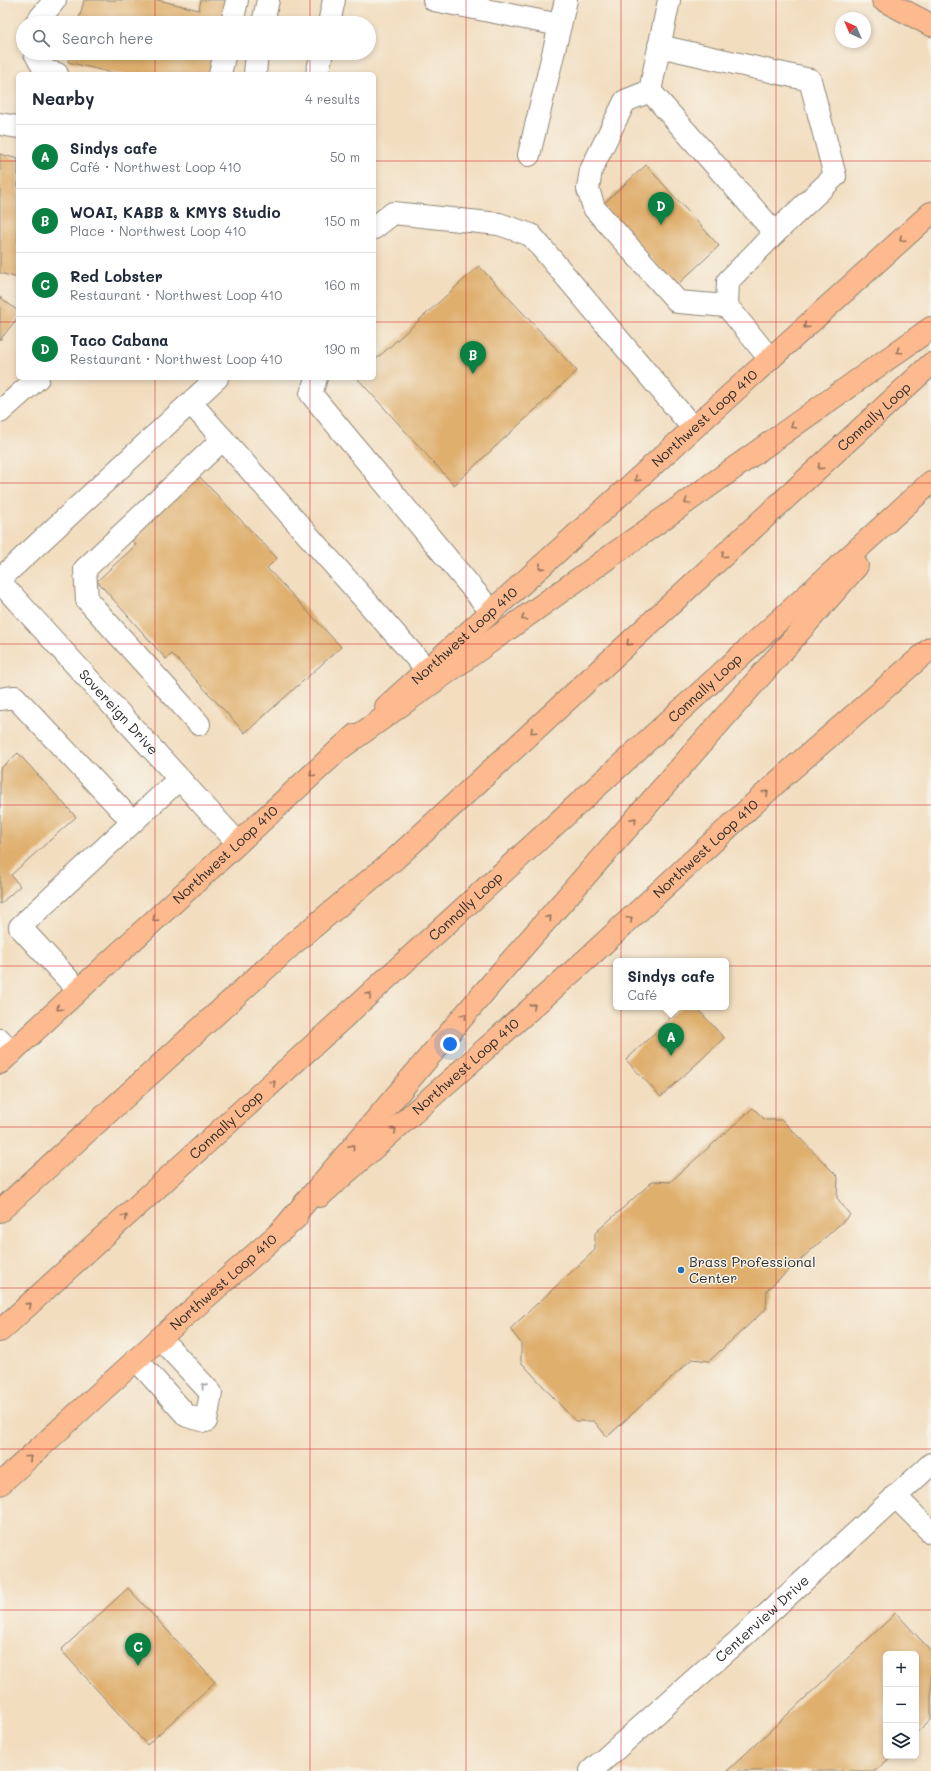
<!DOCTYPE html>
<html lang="en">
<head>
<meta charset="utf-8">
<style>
  body { margin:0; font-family:Mali,sans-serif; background:#f2f2f3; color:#1f2937 }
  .controls { position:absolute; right:12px; bottom:12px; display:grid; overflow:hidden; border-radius:6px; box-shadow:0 2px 6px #0003 }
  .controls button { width:36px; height:36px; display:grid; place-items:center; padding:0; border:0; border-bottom:1px solid #e0e1e3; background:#fff; color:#1f2937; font:20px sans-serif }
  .compass { position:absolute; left:835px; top:12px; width:36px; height:36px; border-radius:50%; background:#fff; box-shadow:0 2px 6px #0003; rotate:316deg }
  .you { position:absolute; left:450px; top:1044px; width:14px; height:14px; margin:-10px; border:3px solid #fff; border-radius:50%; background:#1a73e8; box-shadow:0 0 0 6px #1a73e833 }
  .badge { display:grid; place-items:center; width:26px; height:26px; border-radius:50%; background:#0b8043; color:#fff; font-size:13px; font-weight:700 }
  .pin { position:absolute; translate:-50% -33px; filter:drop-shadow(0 1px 2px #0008) }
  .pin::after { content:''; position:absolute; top:21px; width:14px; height:12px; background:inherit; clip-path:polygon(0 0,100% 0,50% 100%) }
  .popup { position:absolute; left:613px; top:958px; width:116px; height:52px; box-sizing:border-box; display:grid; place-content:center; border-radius:6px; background:#fff; filter:drop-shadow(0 1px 3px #0005); font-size:13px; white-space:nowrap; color:#747a83 }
  .popup b { font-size:15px; color:#1f2937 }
  .popup::after { content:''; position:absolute; left:50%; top:100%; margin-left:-8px; border:8px solid transparent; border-top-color:#fff }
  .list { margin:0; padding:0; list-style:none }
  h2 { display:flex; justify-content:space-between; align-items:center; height:52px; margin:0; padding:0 16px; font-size:17px }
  h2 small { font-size:13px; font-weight:400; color:#747a83 }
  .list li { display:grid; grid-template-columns:26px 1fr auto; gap:12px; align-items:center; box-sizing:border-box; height:64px; padding:0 16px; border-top:1px solid #e0e1e3 }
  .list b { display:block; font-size:15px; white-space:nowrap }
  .list p { margin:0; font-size:13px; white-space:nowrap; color:#747a83 }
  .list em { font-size:13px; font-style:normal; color:#747a83 }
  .icon { flex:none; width:22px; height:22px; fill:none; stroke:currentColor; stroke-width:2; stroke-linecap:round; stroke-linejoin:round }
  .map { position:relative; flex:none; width:931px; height:1771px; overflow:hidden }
  .search { position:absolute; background:#fff; box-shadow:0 2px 6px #0003; left:16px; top:16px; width:360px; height:44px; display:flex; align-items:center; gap:10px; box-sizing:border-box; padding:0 14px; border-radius:22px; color:#747a83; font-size:15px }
  .panel { position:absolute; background:#fff; box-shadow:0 2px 6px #0003; left:16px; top:72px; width:360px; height:308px; border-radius:6px }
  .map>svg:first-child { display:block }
  .building { fill:#dfaf6d }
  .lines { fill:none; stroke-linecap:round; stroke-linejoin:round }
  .minor-casing { stroke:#8e8475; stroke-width:24 }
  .major-casing { stroke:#8e8475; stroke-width:24 }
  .highway-casing { stroke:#8e8475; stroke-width:24 }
  .minor { stroke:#fff; stroke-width:22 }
  .major { stroke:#fcba8e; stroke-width:22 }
  .highway { stroke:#fcba8e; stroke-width:22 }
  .oneway { stroke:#94725c }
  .oneway2 { stroke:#a0a0a0 }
  .grid { fill:none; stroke:#d62828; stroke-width:1; stroke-opacity:0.55 }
  .poi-dot { fill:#1f6fb2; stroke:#f7f3e8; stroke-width:1.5 }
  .labels { text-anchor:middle; stroke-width:3; stroke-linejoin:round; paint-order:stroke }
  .street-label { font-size:14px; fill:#2b2b2b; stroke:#f7f3e8 }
  .poi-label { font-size:14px; fill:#2b2b2b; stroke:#f7f3e8; text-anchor:start }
</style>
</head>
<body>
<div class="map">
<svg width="931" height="1771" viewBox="0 0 931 1771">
  <rect width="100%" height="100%" fill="#f7f3e8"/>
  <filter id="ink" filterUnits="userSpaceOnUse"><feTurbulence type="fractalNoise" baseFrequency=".025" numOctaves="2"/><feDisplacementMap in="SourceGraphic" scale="8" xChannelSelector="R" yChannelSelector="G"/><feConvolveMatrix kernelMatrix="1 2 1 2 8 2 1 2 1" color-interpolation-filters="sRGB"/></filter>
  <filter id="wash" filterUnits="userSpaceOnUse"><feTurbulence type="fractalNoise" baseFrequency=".012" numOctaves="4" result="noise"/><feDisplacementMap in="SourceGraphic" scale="16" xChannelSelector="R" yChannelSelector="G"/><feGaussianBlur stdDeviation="0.9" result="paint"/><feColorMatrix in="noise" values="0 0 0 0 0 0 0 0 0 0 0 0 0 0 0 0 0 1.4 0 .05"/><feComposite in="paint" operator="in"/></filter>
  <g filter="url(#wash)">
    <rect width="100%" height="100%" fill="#f2ddbf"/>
    <g id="blocks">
      <path class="building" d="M84 0H158L199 10 201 0H229L223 23H78Z
        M71 53H216L210 74H117L68 62Z
        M0 154 18 159V278L0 273Z
        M646 165 719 246 676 286 602 205Z
        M479 266 577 371 454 485 357 378H374V361Z
        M0 297 18 311V317L0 340Z
        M195 472 277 558 267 568 341 647 245 733 172 654 166 659 97 581 136 545 126 533Z
        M18 753 76 817 11 875 20 886 0 904V769Z
        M682 1007H696L724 1038 661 1097 626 1060Z
        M753 1108 765 1120H782L838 1177 837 1198 850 1215 767 1290 766 1309 709 1361 692 1359 607 1437 594 1421H575L521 1362V1343L510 1329 595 1250V1233L653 1181 670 1182Z
        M128 1588 215 1682 147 1745 61 1650Z
        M896 1613 931 1651V1719L916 1733V1654H886V1756H892L875 1771H727Z"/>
    </g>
  </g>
  <g filter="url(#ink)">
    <use href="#blocks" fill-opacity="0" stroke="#8e8475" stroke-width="1"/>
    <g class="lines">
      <defs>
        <g id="minor">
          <path d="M434 0 560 25"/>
          <path d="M669 0 650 91 775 233 728 281 727 306 770 359"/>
          <path d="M36 23 55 0"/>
          <path d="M232 23 237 0"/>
          <path d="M263 23 268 0"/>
          <path d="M329 23 334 0"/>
          <path d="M659 46 810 80 835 176 775 233"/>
          <path d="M35 53 45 71 57 74"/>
          <path d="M220 74 225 53"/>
          <path d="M255 74 257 53"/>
          <path d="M317 74 322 53"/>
          <path d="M650 91 625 101 591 170 588 189 594 208 678 302 727 306"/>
          <path d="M0 124 18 127"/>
          <path d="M529 155 566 0"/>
          <path d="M374 228 393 213 499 224 531 235 693 428"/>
          <path d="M316 378 311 394 491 611"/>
          <path d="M191 403 427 670"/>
          <path d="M0 412 38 378"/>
          <path d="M0 579 217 378"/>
          <path id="s1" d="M0 582 238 843"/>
          <path d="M0 699 15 697 133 822"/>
          <path d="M199 724 87 600 85 569 223 439"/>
          <path d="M78 990 20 927 179 779"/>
          <path d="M0 1040 11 1053"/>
          <path d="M136 1359 187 1416 206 1421 211 1393 160 1338"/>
          <path d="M895 1496 931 1532"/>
          <path id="s2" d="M591 1771 737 1642 931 1464"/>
        </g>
        <g id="major">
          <path d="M883 0 931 25"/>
          <path id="s3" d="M386 707 931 213"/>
          <path id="s4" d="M0 1063 355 735"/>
          <path id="s5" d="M320 1196 589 957 785 775 931 648"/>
          <path id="s6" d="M0 1484 160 1338 296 1218"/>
        </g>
        <g id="highway">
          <path d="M341 748 931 328"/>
          <path id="s7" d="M0 1211 294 943 396 858 931 364"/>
          <path d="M282 1230 502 971 857 566"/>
          <path id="s8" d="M0 1331 931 482"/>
        </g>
      </defs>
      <use href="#minor" class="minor-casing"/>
      <use href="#major" class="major-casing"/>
      <use href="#highway" class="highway-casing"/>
      <use href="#minor" class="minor"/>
      <use href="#major" class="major"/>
      <use href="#highway" class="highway"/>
    </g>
    <defs><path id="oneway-chevron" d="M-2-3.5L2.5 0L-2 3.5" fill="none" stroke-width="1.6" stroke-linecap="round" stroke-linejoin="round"/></defs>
    <g class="oneway">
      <use href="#oneway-chevron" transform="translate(902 239) rotate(138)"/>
      <use href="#oneway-chevron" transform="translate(806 326) rotate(138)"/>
      <use href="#oneway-chevron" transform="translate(899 351) rotate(145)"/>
      <use href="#oneway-chevron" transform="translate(793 426) rotate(145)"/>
      <use href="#oneway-chevron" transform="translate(820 467) rotate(137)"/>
      <use href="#oneway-chevron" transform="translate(637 479) rotate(138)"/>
      <use href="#oneway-chevron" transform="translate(687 502) rotate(145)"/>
      <use href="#oneway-chevron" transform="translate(724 555) rotate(137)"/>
      <use href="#oneway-chevron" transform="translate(541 567) rotate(138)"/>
      <use href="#oneway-chevron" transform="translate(524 618) rotate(145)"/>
      <use href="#oneway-chevron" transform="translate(629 643) rotate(137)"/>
      <use href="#oneway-chevron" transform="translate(533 731) rotate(137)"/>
      <use href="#oneway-chevron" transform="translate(312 774) rotate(137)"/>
      <use href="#oneway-chevron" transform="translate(766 793) rotate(-43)"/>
      <use href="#oneway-chevron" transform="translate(634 820) rotate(-49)"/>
      <use href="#oneway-chevron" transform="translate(549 918) rotate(-49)"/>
      <use href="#oneway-chevron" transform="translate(155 919) rotate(137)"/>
      <use href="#oneway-chevron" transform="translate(630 919) rotate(-43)"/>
      <use href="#oneway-chevron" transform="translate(369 995) rotate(-42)"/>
      <use href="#oneway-chevron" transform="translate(533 1006) rotate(-42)"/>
      <use href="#oneway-chevron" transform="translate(59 1008) rotate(137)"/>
      <use href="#oneway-chevron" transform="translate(464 1016) rotate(-50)"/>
      <use href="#oneway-chevron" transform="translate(273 1083) rotate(-42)"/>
      <use href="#oneway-chevron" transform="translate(394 1130) rotate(-42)"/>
      <use href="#oneway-chevron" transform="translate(352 1147) rotate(-50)"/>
      <use href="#oneway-chevron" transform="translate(125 1217) rotate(-42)"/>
      <use href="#oneway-chevron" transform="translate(29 1305) rotate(-42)"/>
      <use href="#oneway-chevron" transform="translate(29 1458) rotate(-43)"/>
    </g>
    <use class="oneway2" href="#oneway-chevron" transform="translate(204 1386) rotate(-132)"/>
  </g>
  <path class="grid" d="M155 0V23M310 0V23M466 0V1771M621 0V1771M776 0V1771M155 53V74M310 53V74M0 161H18M374 161H931M0 322H18M374 322H931M155 378V1771M310 378V1771M0 483H931M0 644H931M0 805H931M0 966H931M0 1127H931M0 1288H931M0 1449H931M0 1610H931"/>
  <circle class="poi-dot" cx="681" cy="1270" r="4"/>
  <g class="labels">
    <g class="street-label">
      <text dy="5" stroke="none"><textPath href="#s7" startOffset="1181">Connally Loop</textPath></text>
      <text dy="5" stroke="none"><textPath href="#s3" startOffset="430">Northwest Loop 410</textPath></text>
      <text dy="5" stroke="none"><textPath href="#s3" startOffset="106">Northwest Loop 410</textPath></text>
      <text dy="5" stroke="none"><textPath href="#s8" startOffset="954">Connally Loop</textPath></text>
      <text dy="5" stroke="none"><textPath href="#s1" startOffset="176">Sovereign Drive</textPath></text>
      <text dy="5" stroke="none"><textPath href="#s5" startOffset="519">Northwest Loop 410</textPath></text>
      <text dy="5" stroke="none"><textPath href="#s4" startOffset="307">Northwest Loop 410</textPath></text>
      <text dy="5" stroke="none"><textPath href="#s8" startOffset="630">Connally Loop</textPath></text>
      <text dy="5" stroke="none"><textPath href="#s5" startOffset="195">Northwest Loop 410</textPath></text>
      <text dy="5" stroke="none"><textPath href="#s8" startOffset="306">Connally Loop</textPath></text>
      <text dy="5" stroke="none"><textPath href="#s6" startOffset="301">Northwest Loop 410</textPath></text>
      <text dy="5" stroke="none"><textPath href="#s2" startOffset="229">Centerview Drive</textPath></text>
    </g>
    <g class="poi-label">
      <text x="689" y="1267">Brass Professional<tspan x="689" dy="16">Center</tspan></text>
    </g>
  </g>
</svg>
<div class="controls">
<button>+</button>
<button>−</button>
<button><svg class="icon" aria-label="layers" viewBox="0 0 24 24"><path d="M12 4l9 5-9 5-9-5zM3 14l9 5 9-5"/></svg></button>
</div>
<svg class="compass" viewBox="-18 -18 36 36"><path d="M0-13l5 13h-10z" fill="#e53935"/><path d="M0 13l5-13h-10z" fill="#747a83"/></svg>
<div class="you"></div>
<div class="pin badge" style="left:671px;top:1056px">A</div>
<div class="popup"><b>Sindys cafe</b>Café</div>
<div class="pin badge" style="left:473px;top:374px">B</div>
<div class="pin badge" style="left:138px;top:1666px">C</div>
<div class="pin badge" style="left:661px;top:225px">D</div>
<div class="search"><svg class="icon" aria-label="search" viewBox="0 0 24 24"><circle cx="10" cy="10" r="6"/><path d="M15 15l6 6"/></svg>Search here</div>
<section class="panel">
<h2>Nearby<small>4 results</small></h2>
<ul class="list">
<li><span class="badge">A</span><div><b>Sindys cafe</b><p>Café · Northwest Loop 410</p></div><em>50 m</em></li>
<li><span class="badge">B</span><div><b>WOAI, KABB &amp; KMYS Studio</b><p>Place · Northwest Loop 410</p></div><em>150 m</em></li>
<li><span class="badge">C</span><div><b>Red Lobster</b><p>Restaurant · Northwest Loop 410</p></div><em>160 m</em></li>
<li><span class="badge">D</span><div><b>Taco Cabana</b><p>Restaurant · Northwest Loop 410</p></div><em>190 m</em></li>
</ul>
</section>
</div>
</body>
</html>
